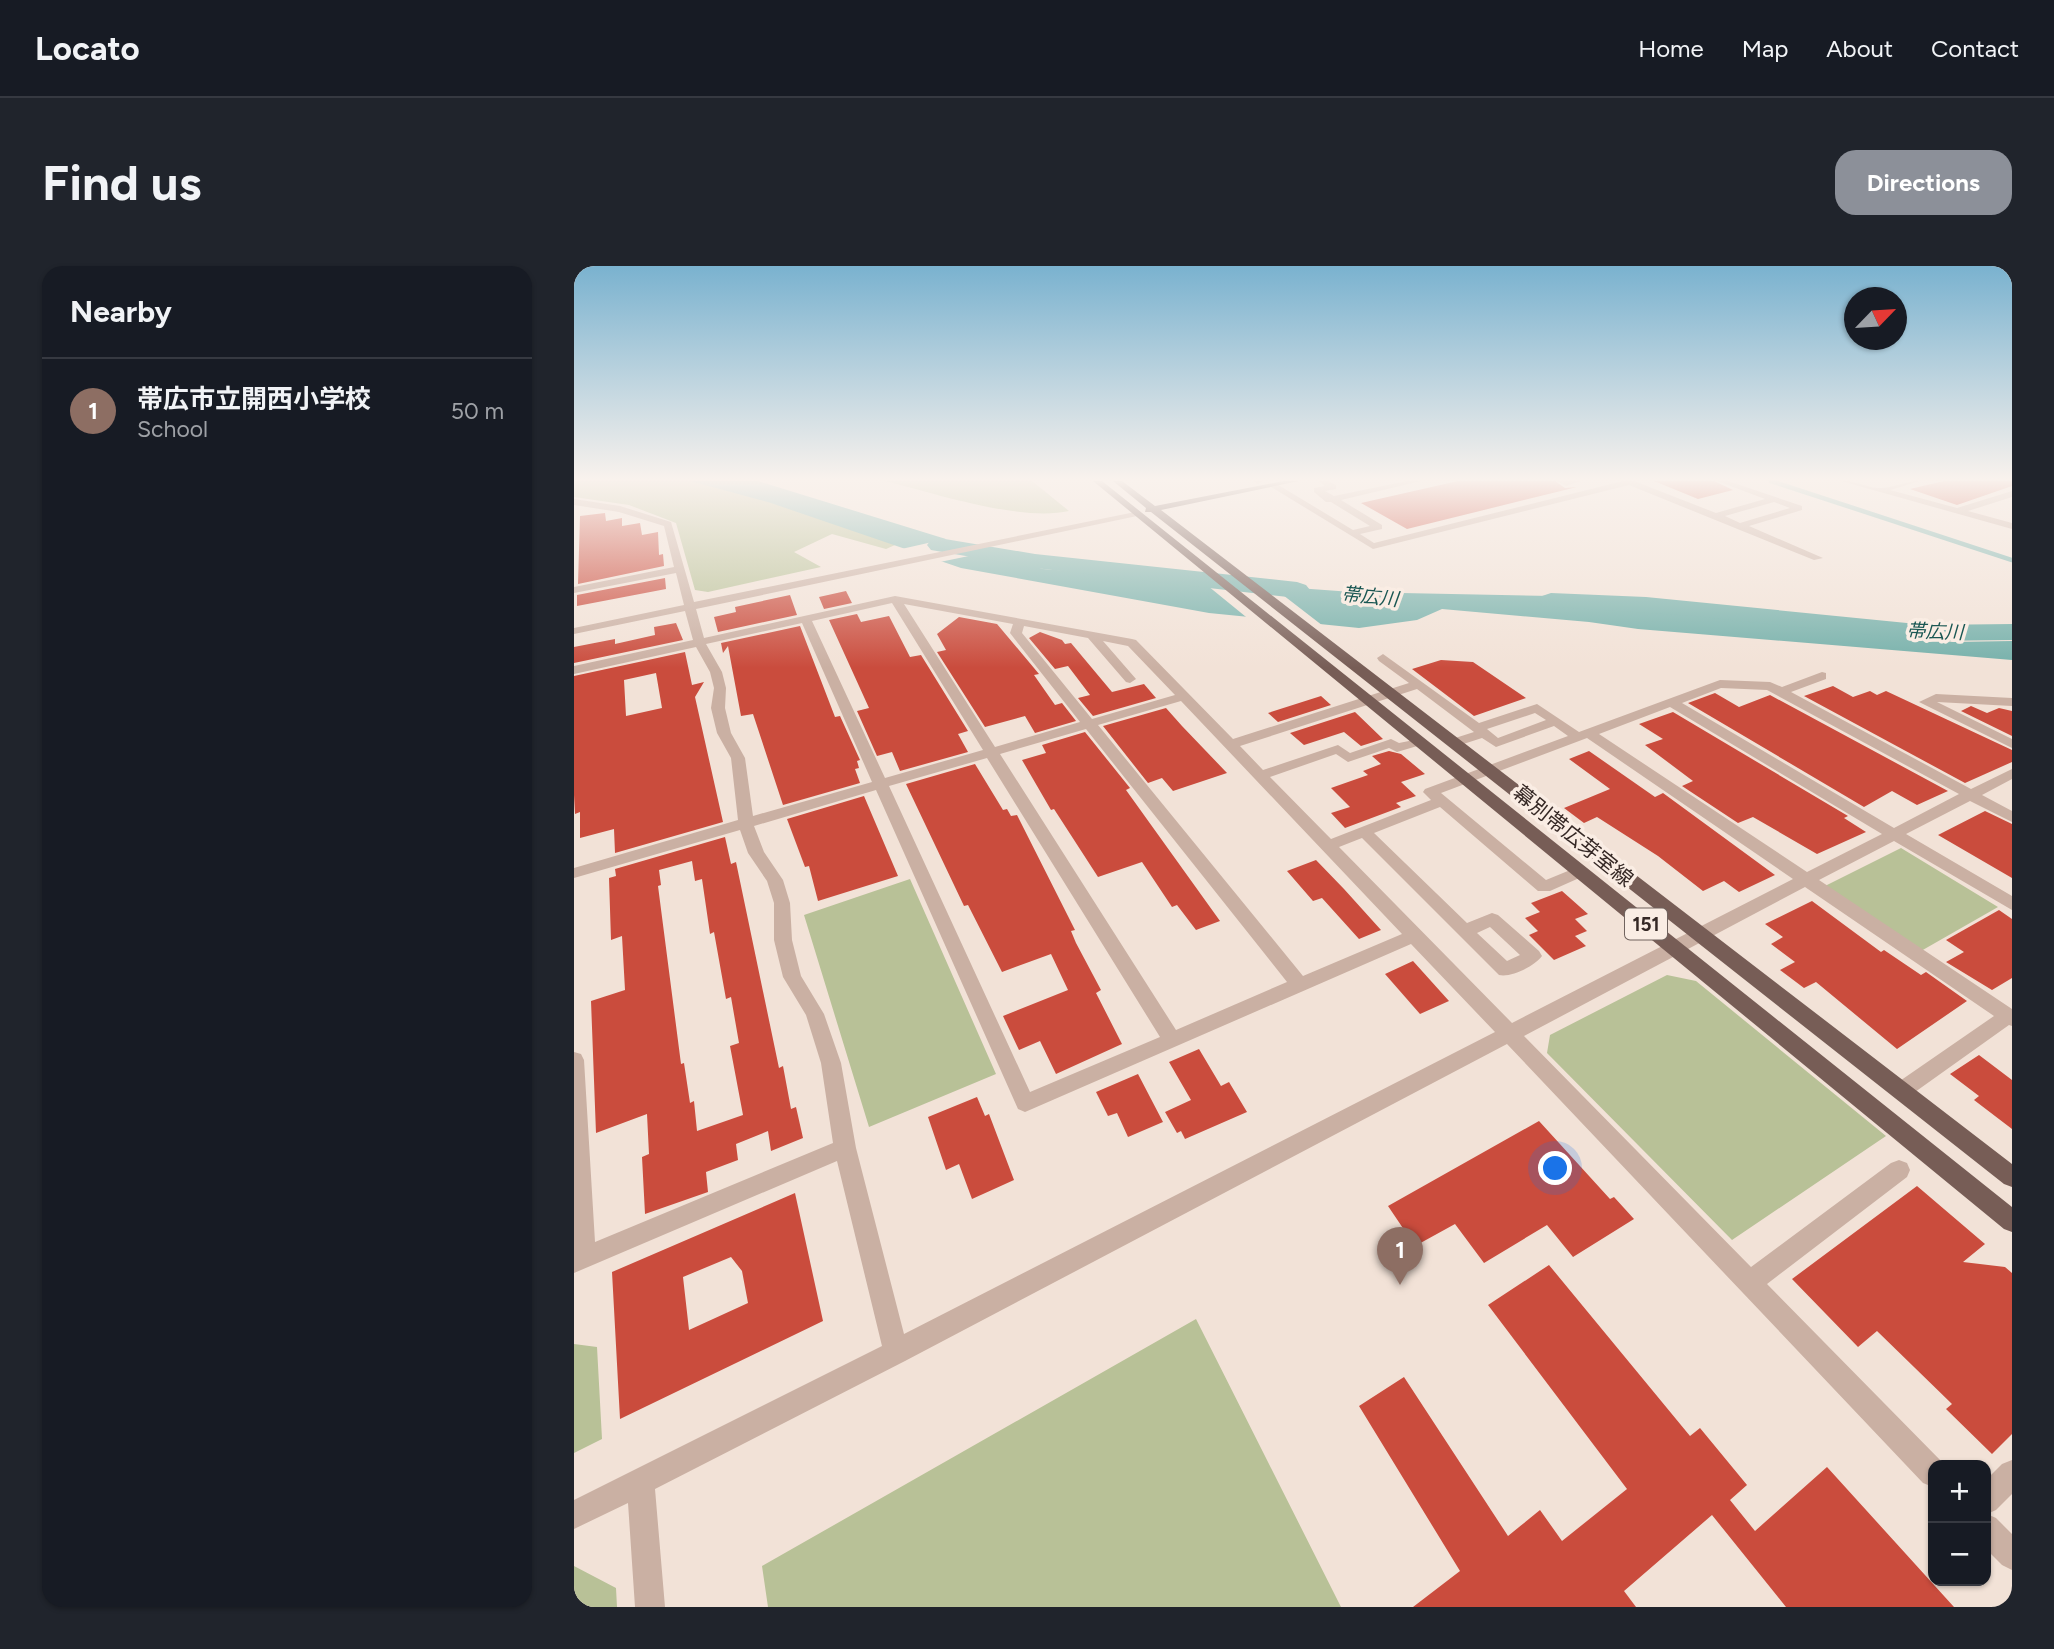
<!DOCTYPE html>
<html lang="en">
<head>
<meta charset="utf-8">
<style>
  body { margin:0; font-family:Figtree,"Noto Sans JP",sans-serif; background:#20242c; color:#f1f3f6 }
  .controls { position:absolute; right:21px; bottom:21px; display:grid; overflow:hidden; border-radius:14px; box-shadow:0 2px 5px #0004 }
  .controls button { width:63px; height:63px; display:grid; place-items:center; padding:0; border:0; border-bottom:2px solid #363941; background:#171b24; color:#f1f3f6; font:35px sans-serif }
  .compass { position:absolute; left:1270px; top:21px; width:63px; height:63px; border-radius:50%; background:#171b24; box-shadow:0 2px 5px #0004; rotate:65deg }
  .you { position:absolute; left:982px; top:903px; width:24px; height:24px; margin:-18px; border:5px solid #fff; border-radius:50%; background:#1a73e8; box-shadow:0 0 0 10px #1a73e833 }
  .badge { display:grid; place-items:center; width:46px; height:46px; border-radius:50%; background:#8c9099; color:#fff; font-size:23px; font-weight:700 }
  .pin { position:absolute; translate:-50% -58px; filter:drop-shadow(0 2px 4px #0008) }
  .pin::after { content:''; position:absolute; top:37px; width:24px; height:21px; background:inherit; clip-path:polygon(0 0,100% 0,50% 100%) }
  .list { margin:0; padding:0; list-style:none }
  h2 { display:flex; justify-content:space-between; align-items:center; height:91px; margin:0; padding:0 28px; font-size:30px }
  h2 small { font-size:23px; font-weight:400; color:#9ea1a6 }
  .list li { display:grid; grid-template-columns:46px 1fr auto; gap:21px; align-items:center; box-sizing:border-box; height:105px; padding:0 28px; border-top:2px solid #363941 }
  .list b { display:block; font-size:26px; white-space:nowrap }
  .list p { margin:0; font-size:23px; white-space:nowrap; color:#9ea1a6 }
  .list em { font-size:23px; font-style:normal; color:#9ea1a6 }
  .map { position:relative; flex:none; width:1438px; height:1341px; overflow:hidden; border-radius:21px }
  header { display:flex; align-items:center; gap:42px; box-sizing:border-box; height:98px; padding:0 35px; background:#171b24; border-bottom:2px solid #363941 }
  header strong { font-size:33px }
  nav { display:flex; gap:38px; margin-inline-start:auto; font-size:24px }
  .intro { display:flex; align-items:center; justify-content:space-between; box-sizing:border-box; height:168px; padding:0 42px }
  h1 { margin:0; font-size:49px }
  .button { padding:18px 32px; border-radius:21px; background:#8c9099; color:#fff; font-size:24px; font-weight:700 }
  main { display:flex; gap:42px; padding:0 42px }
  aside { flex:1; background:#171b24; border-radius:21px; box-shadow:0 2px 5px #0004 }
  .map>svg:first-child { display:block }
  .green { fill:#b8c197 }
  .water { fill:#75b0aa }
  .pier { fill:#f2e2d7 }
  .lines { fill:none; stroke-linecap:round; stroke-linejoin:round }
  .stream { stroke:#75b0aa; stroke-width:4.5 }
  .river { fill:#75b0aa; fill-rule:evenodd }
  .building { fill:#ca4c3d; fill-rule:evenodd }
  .minor { fill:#cab0a3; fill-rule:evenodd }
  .major { fill:#775d56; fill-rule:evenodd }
  .labels { text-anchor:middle; stroke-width:7; stroke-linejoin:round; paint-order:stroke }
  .far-water-label { font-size:19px; font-style:italic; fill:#1a5753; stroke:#faede4 }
  .shield { fill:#faede4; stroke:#70635e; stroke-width:2 }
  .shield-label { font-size:19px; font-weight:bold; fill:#352825 }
  .street-label { font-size:21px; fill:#352825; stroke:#faede4 }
</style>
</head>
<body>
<header>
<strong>Locato</strong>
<nav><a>Home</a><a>Map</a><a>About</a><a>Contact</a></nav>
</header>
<div class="intro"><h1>Find us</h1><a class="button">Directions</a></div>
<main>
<aside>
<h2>Nearby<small></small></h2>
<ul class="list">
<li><span class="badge" style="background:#8d6e63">1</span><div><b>帯広市立開西小学校</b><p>School</p></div><em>50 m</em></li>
</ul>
</aside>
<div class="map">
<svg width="1438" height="1341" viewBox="0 0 1438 1341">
  <rect width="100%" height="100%" fill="#f2e2d7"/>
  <path class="green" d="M0 215H131L330 275 312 283 258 268 220 286 247 301 134 326 121 324 102 257 55 239 0 231Z
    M311 215H458L495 245C446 256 360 227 311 215Z
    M1327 582 1424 641 1347 685 1251 620Z
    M336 613 422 808 295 861 230 649Z
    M1093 709 1122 715 1312 870 1158 974 973 787 976 769Z
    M622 1053 767 1341H194L188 1300Z
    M0 1078 23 1081 28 1173 0 1187Z
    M0 1300 42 1322 43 1341H0Z"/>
  <path class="water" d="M116 215H184L469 303 778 326 977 330 1379 376 1438 375V394L1064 363 1015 356 868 343 843 354 785 362 635 347 387 302 194 236Z"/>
  <path class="pier" d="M376 272 419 285 361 297 323 284Z
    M623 311 692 316 753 363 677 355Z"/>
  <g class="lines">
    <path class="stream" d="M1197 215 1438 294"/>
    <path class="river" d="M365 272 461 288 723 316 732 319 736 324 732 329 723 332 461 302 357 284 353 279 357 274Z
      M977 327 1072 331 1353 359 1438 358V374L1353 375 1119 350 968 340 964 335 968 330Z"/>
  </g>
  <path class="building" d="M884 215H981L991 222 1003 221 833 263 787 237Z
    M1080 215H1140L1159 224 1124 233Z
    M1370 215H1438V220L1383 239 1336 223Z
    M31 247 32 255 48 252V260L66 257 68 269 84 266 85 289 89 288 90 300 4 318 6 250Z
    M91 312 92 323 3 340V329Z
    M272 325 278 337 250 343 245 331Z
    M216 329 223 349 144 366 140 351 162 346 161 341Z
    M283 348 287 356 315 350 336 391 347 389 394 465 384 468 394 486 326 505 318 486 303 490 283 445 295 442 255 354Z
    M385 351 423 358 465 408 460 409 481 439 488 437 502 455 461 467 451 450 411 461 363 386 372 384 363 368Z
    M102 357 109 374 0 397V381L41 373V378L81 369 80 361Z
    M226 360 261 451 266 450 286 494 283 495 285 502 281 503 286 517 209 539 179 448 167 450 154 380 149 387 147 377Z
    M466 366 488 374 491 378 497 377 538 426 570 418 582 432 519 450 504 432 516 429 494 400 481 403 455 372Z
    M111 386 118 419 130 416 121 431 149 556 41 587 40 563 6 572V546L1 548 0 529V410ZM82 407 88 442 52 450 50 414Z
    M867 394 899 396 952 432 900 450 838 403Z
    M1259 420 1279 431 1296 425 1303 429 1312 425 1438 484V496L1391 517 1230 430Z
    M1141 427 1165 441 1196 429 1374 525 1343 539 1318 525 1290 541 1114 437Z
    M747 430 757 439 704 456 694 447Z
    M1397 440 1413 447 1425 442 1438 445V470L1387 445Z
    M592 442 608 460 653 507 599 525 588 512 574 517 529 460Z
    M781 446 809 473 787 480 770 466 730 479 716 467Z
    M1099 446 1274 550 1270 552 1292 566 1243 588 1179 551 1164 557 1108 520 1119 515 1071 479 1089 473 1065 458Z
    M511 466 556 522 552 524 646 655 622 664 603 639 598 641 568 596 524 611 480 543 477 544 448 494 472 487 468 479Z
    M815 485 827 488 851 508 827 516 842 530 822 537 827 541 771 562 757 547 776 541 757 522 794 509 789 505 807 498 798 490Z
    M1015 485 1081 531 1089 527 1201 609 1165 626 1150 615 1129 625 1084 590 1023 551 1010 557 990 542 1036 523 995 493Z
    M401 498 429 544 433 543 437 550 443 549 501 664 497 665 502 677 527 724 522 727 548 778 482 808 466 775 445 784 429 750 494 724 477 688 428 706 394 639 390 640 332 518Z
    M290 530 324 610 244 635 235 600 231 601 213 553Z
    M1411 545 1438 558V612L1364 569Z
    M151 571 157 598 162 596 205 802 209 800 217 843 222 841 229 872 197 885 194 865 162 878 164 894 132 906 134 926 71 948 68 891 75 888 73 848 22 867 17 735 51 724 48 670 37 674 35 612 42 610 41 603ZM118 595 121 615 128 613 136 668 140 666 152 733 157 731 165 777 156 780 169 849 123 865 120 835 116 837 110 797 107 798 84 620 87 619 85 604Z
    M742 594 770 623 807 664 785 673 748 632 739 635 713 605Z
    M988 625 1014 648 1001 653 1013 665 1001 670 1012 680 980 694 955 669 964 665 951 652 966 646 957 637Z
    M1238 635 1307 686 1310 684 1347 709 1352 706 1393 735 1323 783 1242 716 1230 722 1206 704 1221 696 1197 678 1209 671 1191 658Z
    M1425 644 1438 653V712L1418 724 1372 696 1390 686 1372 674Z
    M839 695 875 735 846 748 811 708Z
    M625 783 647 820 655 816 673 846 611 873 607 865 603 867 591 846 617 834 595 796Z
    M1405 789 1438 814V863L1400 834 1405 830 1376 808Z
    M564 808 589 856 554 871 543 847 534 850 522 826Z
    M403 831 411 850 415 848 440 914 398 933 385 898 372 904 354 851Z
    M965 855 1036 933 1040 931 1060 953 999 991 973 959 910 997 881 958 841 980 814 940Z
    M1343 920 1411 978 1389 996 1431 1001 1438 1007V1168L1418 1188 1372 1143 1378 1138 1303 1065 1284 1081 1218 1013Z
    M221 927 249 1055 46 1153 38 1006ZM157 991 168 1005 174 1037 115 1064 109 1011Z
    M975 999 1116 1170 1126 1162 1173 1219 1156 1234 1181 1265 1253 1201 1380 1341H1212L1138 1249 1050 1325 1062 1341H839L886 1305 785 1140 830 1111 934 1270 966 1244 988 1275 1053 1223 914 1039Z"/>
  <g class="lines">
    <path class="minor" d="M679 215H688L684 218Z
      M745 215H754L762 219V223L751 225 760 230 833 215H847L767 234 808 259V263L786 268 800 277 1049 215H1060L1142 247 1191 233 1143 215H1154L1228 240V244L1175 260 1249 292 1240 294 1055 219 799 283 694 219 701 217 779 264 796 260 757 236H752L740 226V222L751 220ZM1200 236 1216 242 1166 257 1151 250Z
      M983 215H1007L992 220Z
      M1267 215C1281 214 1293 222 1306 222 1319 222 1332 215 1346 215L1316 224 1383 242 1438 225V231L1394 245 1438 257V263Z
      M0 233 46 240 97 256 120 336 566 245V249L563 250 122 343 130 372 321 330 558 373 562 374 659 473 835 417 805 395 803 392 809 388 905 457 963 438 1005 466 1146 414 1196 416 1208 421 1248 406 1252 407V413L1217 426 1397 523 1438 503V513L1408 529 1438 545V556L1396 535 1332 568 1438 630V644L1320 575 1245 614 1438 743V760L1435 759 1334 831 1327 833 1320 831 1317 825 1320 819 1420 750 1231 621 950 770 1177 1001 1317 897 1325 894 1333 897 1336 904 1333 911 1193 1018 1369 1197 1370 1199H1359V1221L1349 1217 933 778 331 1095 81 1223 91 1341H61L54 1237 0 1263V1234L308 1080 263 895 0 1007V786L7 788 10 794 21 976 259 877 247 797 232 749 209 711 200 674V637L193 615 174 587 166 564 0 612V602L164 554 157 492 143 467 137 442 140 422 136 406 122 381 0 408V400L119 374 111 345 0 368V362L110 339 102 307 0 327V321L100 301 90 260 45 246 0 239ZM318 337 409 484 311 512 238 355ZM330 338 439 358 436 367 506 456 421 481ZM228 357 298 516 179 550 171 492 157 467 151 442 152 422 148 406 132 378ZM450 360 514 372 552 416 556 417 562 413 529 375 554 380 601 429 518 453 448 367ZM1147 422 1193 424 1385 528 1320 562 1108 437ZM843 423 900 466 875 474V480L880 481 908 472 922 481 980 460 994 470 851 523 849 526 857 534 757 573 696 511 762 488 774 496 815 482 823 486 850 478V472L825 477 817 473 776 487 764 479 689 504 666 480ZM607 435 828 668 729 710 524 459ZM1096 441 1308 568 1233 606 1025 468ZM961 447 972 454 924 472 913 463ZM512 463 713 716 602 764 426 488ZM1013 472 1219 613 938 757 765 581 788 572 925 709C937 712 961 700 968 690L965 685 924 649 918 647 893 657 800 567 866 541 964 625H976L1012 609 1014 605 1006 600 972 614 867 527ZM413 492 586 771 456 826 315 520ZM302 524 444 843 451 846 458 843 837 678 921 766 330 1068 282 882 267 797 250 748 227 710 218 674 216 637 209 614 190 586 180 560ZM916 661 946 689 933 695 903 667Z
      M1362 428 1438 432V440L1363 436 1438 473V482L1345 436Z
      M1438 1194V1228L1422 1244 1413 1248 1422 1252 1438 1268V1304L1428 1299 1412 1283V1214L1428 1198Z"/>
    <path class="major" d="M519 215H528L1438 941V966L1430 963Z
      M539 215H548L581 240 710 215H725L587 244 1438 898V921L1430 918 577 246H571L572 242Z"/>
  </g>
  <linearGradient id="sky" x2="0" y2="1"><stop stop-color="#7ab2cf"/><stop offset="0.53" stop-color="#f9f2ed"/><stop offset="1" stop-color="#f9f2ed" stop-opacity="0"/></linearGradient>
  <rect width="1438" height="402" fill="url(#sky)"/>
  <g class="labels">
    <g class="far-water-label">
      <text transform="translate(796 330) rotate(6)" y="7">帯広川</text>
      <text transform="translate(1361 365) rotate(2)" y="7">帯広川</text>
    </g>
    <rect class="shield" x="1051" y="642.5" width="42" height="31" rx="5"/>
    <g class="shield-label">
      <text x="1072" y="665">151</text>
    </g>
    <g class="street-label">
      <text transform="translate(999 570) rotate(39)" y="7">幕別帯広芽室線</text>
    </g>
  </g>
</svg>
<div class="controls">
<button>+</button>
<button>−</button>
</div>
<svg class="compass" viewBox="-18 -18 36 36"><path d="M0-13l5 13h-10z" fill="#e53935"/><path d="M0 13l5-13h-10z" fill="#9ea1a6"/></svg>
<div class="you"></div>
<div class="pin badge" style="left:826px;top:1019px;background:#8d6e63">1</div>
</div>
</main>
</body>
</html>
